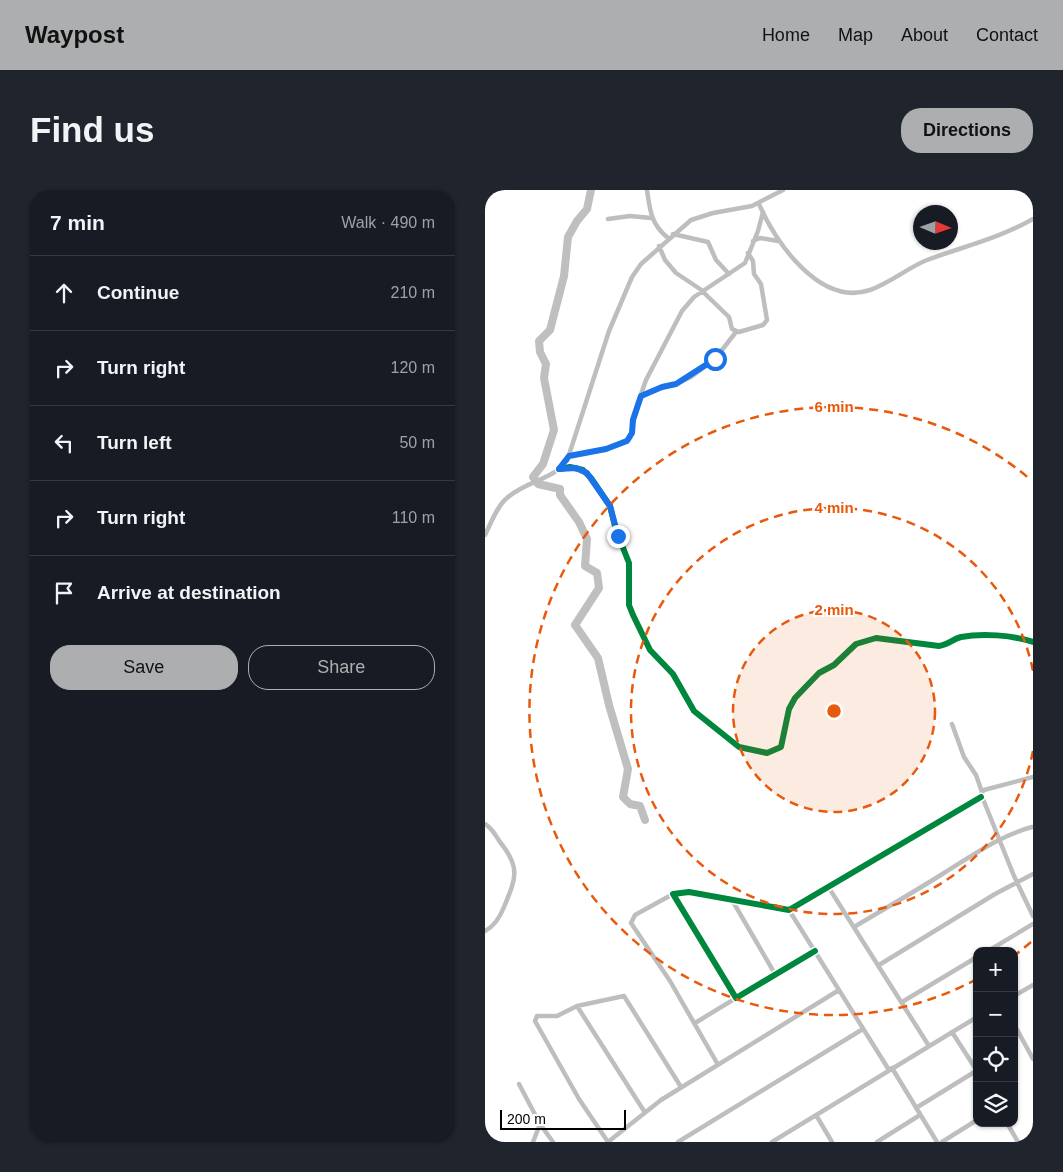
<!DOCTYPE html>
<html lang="en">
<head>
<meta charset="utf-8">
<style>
  body { margin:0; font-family:Arial,sans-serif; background:#20242c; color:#f1f3f6 }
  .controls { position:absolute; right:15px; bottom:15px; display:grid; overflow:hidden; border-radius:10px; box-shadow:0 1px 4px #0004 }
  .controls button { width:45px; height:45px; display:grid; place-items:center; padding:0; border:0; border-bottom:1px solid #363941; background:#171b24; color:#f1f3f6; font:25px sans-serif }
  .compass { position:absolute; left:428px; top:15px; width:45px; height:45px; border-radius:50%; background:#171b24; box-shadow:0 1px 4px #0004; rotate:92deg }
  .scale { position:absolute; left:15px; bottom:12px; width:126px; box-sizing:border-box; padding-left:5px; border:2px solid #000; border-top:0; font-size:14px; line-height:18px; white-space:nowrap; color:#000; -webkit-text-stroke:4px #fff; paint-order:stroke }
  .stop { position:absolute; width:15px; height:15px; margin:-11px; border:4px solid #1a73e8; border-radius:50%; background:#fff }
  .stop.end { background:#1a73e8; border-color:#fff; box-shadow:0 1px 5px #0008 }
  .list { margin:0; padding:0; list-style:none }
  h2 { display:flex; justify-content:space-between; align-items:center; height:65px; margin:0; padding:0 20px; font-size:21px }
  h2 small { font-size:16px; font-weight:400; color:#9ea1a6 }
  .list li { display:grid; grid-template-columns:32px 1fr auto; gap:15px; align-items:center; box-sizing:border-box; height:75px; padding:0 20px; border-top:1px solid #363941 }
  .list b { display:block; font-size:19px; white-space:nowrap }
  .list em { font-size:16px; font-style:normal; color:#9ea1a6 }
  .actions { display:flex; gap:10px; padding:15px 20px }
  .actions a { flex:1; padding:11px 0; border:1px solid #adaeaf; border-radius:20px; text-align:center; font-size:18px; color:#adaeaf }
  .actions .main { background:#adaeaf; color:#111 }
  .icon { flex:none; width:28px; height:28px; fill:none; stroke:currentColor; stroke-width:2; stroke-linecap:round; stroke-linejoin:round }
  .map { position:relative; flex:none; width:548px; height:952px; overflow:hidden; border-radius:20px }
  header { display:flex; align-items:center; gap:30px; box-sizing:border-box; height:70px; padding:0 25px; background:#adaeaf; color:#111 }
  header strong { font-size:24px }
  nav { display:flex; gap:28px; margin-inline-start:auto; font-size:18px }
  .intro { display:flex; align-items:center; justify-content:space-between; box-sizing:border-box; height:120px; padding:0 30px }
  h1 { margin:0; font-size:35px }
  .button { padding:12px 22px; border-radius:20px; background:#adaeaf; color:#111; font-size:18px; font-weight:700 }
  main { display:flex; gap:30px; padding:0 30px }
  aside { flex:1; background:#171b24; border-radius:20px; box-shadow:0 1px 4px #0004 }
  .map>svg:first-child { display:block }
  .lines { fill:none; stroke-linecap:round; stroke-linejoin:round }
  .river { stroke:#bfbfbf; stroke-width:8 }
  .minor { stroke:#bebebe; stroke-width:4.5 }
  .cycleway-casing { stroke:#fff; stroke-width:9 }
  .cycleway { stroke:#00873e; stroke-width:6 }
  .route { stroke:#1a73e8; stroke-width:6 }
  .ring { fill:none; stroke:#e8590c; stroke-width:2.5; stroke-dasharray:9 6 }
  .centre { fill:#e8590c; stroke:#fff; stroke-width:2.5 }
  .ring-label { font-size:15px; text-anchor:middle; font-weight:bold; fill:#e8590c; stroke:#fff; stroke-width:4; stroke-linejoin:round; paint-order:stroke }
</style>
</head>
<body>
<header>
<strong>Waypost</strong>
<nav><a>Home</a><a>Map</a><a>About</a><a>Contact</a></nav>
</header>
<div class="intro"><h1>Find us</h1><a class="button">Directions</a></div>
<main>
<aside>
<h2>7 min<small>Walk · 490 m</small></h2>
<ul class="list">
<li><svg class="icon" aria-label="ahead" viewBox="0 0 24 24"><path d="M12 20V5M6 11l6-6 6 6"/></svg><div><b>Continue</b></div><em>210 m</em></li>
<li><svg class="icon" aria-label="right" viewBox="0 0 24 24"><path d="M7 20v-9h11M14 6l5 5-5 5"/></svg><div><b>Turn right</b></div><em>120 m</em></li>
<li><svg class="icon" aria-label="left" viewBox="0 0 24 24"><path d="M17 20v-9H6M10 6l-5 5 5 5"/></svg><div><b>Turn left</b></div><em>50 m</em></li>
<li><svg class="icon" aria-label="right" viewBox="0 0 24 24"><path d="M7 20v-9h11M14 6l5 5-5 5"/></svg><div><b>Turn right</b></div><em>110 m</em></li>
<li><svg class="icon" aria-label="arrive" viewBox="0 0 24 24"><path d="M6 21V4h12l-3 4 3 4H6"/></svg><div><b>Arrive at destination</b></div></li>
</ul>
<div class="actions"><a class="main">Save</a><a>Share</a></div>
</aside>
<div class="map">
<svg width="548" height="952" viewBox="0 0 548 952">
  <rect width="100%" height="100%" fill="#fff"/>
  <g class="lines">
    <path class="river" d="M106 0 102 19 92 31 83 47 79 86 65 140 54 151 55 162 61 174 59 188 69 240 58 274 48 287 53 294 75 299V305L94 332 102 349 100 376 112 383 114 398 90 435 113 468 124 515 143 579 138 607 145 614 155 616 160 630"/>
    <path class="minor" d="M162 0C165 21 166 34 183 48
      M274 14C290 52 335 117 385 100 405 93 424 77 442 70 477 57 515 48 548 29
      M123 29 145 26 166 28
      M188 44 223 52 231 70 244 84
      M268 51 275 48 293 51
      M174 56 180 70 191 83 215 99 244 127 247 139 254 142 278 135 282 130 276 94 269 84 268 71 263 63
      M156 206 177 197 191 194 206 187 230 169 251 142
      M84 266 121 259 144 249 147 243V230L161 190 197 121 209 107 260 73 273 41 278 22
      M74 279 85 277 98 280 106 288 125 316 131 340 144 373V415L148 425 165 460 188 484 209 521 254 557 282 563 296 557 304 519 310 508 334 483 349 475 371 454 391 448 454 456C463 455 468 449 476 447 497 443 527 445 548 452
      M0 345C6 333 12 316 22 308 39 292 69 289 82 271L124 141 147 87 156 74 206 30 228 23 267 16 298 0
      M467 534 479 567 491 585 497 602
      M548 587 499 600 496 604 529 686 548 726
      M0 634C8 639 10 645 15 652 36 678 31 688 19 717 15 727 10 736 0 741
      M344 698 444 856
      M188 704 150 725 146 733 185 791 232 873
      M247 710 290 784
      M304 720 404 880
      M369 737C399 719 429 702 459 683 488 665 514 646 547 637
      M330 761 251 808 188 704 204 702 304 720 496 607
      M503 761 548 734
      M394 775 510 704 548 684
      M529 806 548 795
      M417 812 492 767
      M92 816 159 921
      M210 833 251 808
      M529 834 548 869
      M467 842 492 881
      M407 878 452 952
      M34 894 55 934 68 952
      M431 918 491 881
      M331 925 347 952
      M522 933 533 952
      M48 952 55 934
      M123 952 94 909 50 831 52 826H72L92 816 139 806 196 897
      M123 952 176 910 354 800
      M193 952 378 839
      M287 952 492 827
      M392 952 435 925
      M457 952 492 930"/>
    <defs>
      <path id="cycleway" d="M74 279 85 277 98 280 106 288 125 316 131 340 144 373V415L148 425 165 460 188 484 209 521 254 557 282 563 296 557 304 519 310 508 334 483 349 475 371 454 391 448 454 456C463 455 468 449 476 447 497 443 527 445 548 452
        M330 761 251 808 188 704 204 702 304 720 496 607"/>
    </defs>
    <use href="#cycleway" class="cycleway-casing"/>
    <use href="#cycleway" class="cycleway"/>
  </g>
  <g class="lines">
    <path class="route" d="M133 346 125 316 102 283 91 278 74 279 84 266 121 259 142 251 147 243 148 230 156 206 177 197 191 194 230 169"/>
  </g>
  <circle cx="349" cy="521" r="101" fill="#e8590c" fill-opacity=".12"/>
  <g class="ring">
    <circle cx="349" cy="521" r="101"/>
    <path d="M548 561A203 203 0 1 1 548 481"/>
    <path d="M546 752A304 304 0 0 1 530 765M492 789A304 304 0 1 1 546 290"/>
  </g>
  <circle cx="349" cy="521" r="8" class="centre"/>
  <g class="ring-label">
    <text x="349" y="222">6 min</text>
    <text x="349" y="323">4 min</text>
    <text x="349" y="425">2 min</text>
  </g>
</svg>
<div class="controls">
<button>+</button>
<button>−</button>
<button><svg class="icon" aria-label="locate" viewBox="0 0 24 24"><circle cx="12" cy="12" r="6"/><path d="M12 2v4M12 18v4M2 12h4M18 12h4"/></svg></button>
<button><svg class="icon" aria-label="layers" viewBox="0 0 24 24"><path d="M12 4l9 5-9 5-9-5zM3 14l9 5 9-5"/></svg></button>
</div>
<svg class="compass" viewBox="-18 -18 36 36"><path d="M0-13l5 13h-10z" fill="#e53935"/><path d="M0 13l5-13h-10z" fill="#9ea1a6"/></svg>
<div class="scale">200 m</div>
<div class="stop" style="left:230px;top:169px"></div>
<div class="stop end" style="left:133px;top:346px"></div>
</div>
</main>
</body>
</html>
